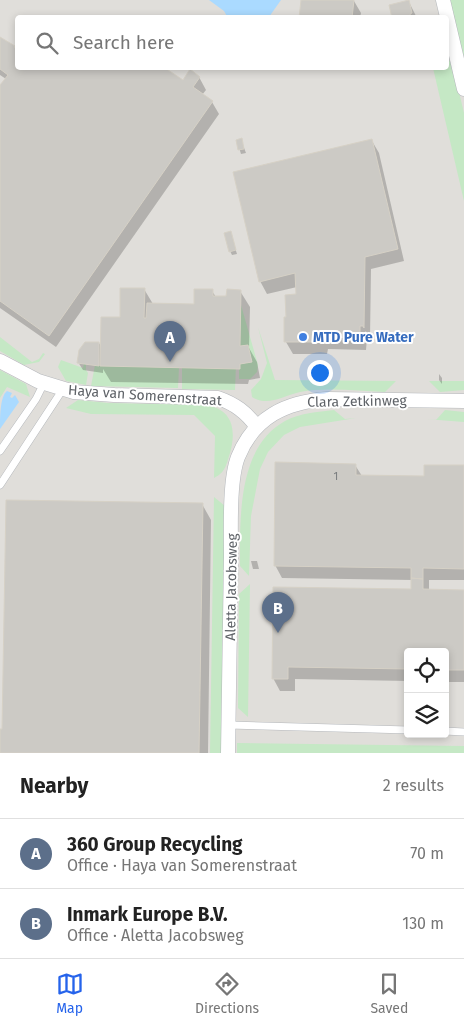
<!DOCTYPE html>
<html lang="en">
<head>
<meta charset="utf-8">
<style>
  body { margin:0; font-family:"Fira Sans",sans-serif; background:#f2f2f2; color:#222 }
  .controls { position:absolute; right:15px; bottom:15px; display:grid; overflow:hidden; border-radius:5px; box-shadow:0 2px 8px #0003 }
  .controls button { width:45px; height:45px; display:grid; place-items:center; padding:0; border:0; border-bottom:1px solid #e0e0e0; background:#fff; color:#222; font:25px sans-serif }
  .you { position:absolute; left:319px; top:372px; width:18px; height:18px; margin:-12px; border:4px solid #fff; border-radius:50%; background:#1a73e8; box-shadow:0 0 0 8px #1a73e833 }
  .badge { display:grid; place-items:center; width:32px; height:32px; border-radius:50%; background:#2563eb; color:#fff; font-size:16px; font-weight:700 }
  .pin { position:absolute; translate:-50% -41px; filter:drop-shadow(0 1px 2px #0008) }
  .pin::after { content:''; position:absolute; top:26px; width:18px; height:15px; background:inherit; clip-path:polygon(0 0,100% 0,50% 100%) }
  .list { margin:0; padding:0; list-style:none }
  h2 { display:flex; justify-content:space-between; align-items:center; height:65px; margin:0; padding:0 20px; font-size:21px }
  h2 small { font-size:16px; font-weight:400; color:#767676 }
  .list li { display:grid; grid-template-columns:32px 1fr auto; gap:15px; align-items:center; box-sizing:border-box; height:70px; padding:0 20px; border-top:1px solid #e0e0e0 }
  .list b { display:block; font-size:19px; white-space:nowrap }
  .list p { margin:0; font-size:16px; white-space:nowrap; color:#767676 }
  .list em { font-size:16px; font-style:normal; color:#767676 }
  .icon { flex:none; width:28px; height:28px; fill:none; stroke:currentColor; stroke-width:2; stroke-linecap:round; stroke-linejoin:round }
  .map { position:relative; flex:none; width:464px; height:753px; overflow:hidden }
  .search { position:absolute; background:#fff; box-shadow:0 2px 8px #0003; left:15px; right:15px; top:15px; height:55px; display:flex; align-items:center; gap:12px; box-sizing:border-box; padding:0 18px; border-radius:5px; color:#767676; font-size:19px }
  .sheet { height:205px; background:#fff }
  nav { display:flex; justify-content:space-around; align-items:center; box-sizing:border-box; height:70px; border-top:1px solid #e0e0e0; background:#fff; font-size:14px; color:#767676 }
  nav a { display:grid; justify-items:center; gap:2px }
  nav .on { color:#2563eb }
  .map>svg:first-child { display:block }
  .industrial { fill:#e0deda; fill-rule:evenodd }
  .green { fill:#c5e8c5 }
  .water { fill:#aadaff }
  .shadow { fill:#0003 }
  .building { fill:#cccac5; stroke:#d6d1c6 }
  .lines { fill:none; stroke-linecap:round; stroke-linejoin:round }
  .lane-casing { stroke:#b5b8bc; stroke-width:8 }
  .street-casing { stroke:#b5b8bc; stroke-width:15 }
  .lane { stroke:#fff; stroke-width:7 }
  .street { stroke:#fff; stroke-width:14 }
  .shop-dot { fill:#3f7fe0; stroke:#fff; stroke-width:2 }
  .labels { text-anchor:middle; stroke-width:4; stroke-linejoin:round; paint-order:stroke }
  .number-label { font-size:11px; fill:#7a7d7f }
  .shop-label { font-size:14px; font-weight:bold; fill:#366cbe; stroke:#fff; text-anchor:start }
  .street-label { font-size:14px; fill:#5f6368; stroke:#fff }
</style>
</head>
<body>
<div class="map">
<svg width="464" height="753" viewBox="0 0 464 753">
  <rect width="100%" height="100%" fill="#f1efe8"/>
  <path class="industrial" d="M0 0H464V753H0ZM18 18H446V68H18ZM408 652H445V734H408Z"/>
  <path class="green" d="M449 0H464V60Z
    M447 58 452 63 464 113V201L433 68H446Z
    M241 305 258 365 257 372 250 379H239V364L252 362 248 345 240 346Z
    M258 327 275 380 396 381 385 392C357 391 327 387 300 392 283 396 268 407 252 397L251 390 261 379 267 363Z
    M0 337 32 362 39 359 43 353 45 354 39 362 24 365 0 351Z
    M61 360 83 368 84 363 86 364V370L88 373 86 385 66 381 58 367Z
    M95 365 179 368 178 388 91 386Z
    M236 365 235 390 182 389V368Z
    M0 370 26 384 30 397 7 387 0 398Z
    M429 381H464V390L440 392Z
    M78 400 109 403 203 405C232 407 237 429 230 453 226 465 226 472 214 478L215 436 194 415 91 414 66 408Z
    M334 410 345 419 356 418 300 427 284 435 268 452 260 469 251 516 249 576 240 566C240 520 237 447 285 421 300 413 317 412 334 410Z
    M445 410 464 412V422L425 419 436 420Z
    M214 497 225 506 221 753H210Z
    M250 584 248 717 238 708 239 594Z
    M237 743 464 746V753H237Z"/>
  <path class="water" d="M209 0H281L269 17 228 18 224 11Z
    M7 391 12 393 10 397 12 398 15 395 19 402 0 429C0 418 0 396 7 391Z"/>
  <path class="shadow" d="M303 0 354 1 361 13 360 18H301Z
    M409 2 417 18H393Z
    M0 38 14 47 18 68H163L183 81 199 77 206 90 202 95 212 102 219 114 56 347 0 308V88L6 79 0 75Z
    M241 140 246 153 241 154 237 141Z
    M372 141 379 153 404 261 371 269 370 338H367L366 350 328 349 327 354H293L286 342 288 318 297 295V287L267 294 260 281Z
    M230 232 237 254 232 255 230 251Z
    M144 289 153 304 195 305 212 291 216 297H228L240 291 250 307 249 348 257 362 260 378 249 380 248 384 111 382 103 369V373L83 370 78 362 99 343 102 348 121 318Z
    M439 374 442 378V384L439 380Z
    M355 465 362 476 425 478 464 467V580H429V590L464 591V682H445V652H408V681L295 679V691H280L273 678 274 588 412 590V580L282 578 275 565Z
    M202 504 211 520 208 753H0V730H3Z
    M251 561H257L259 569H253Z"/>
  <path class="building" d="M301 0H354L352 18H299Z
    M409 0 412 13 410 14 411 18H392L389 5Z
    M0 37 15 46 14 47 18 49V68H165L183 80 190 69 200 77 193 87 213 101 49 336 0 301V85L8 75 0 69Z
    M242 138 244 149 238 150 236 140Z
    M372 139 398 249 365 257 364 328 363 326H360V338L321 337V342H284V317H286L285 295 296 294 295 273 259 282 233 172Z
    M231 231 236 250 229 252 224 233Z
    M120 288H145L144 318H146L147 303 194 304V289H213V296H226L227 289 241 290 240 346 248 345 252 362 240 364V369L100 366 101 317H120Z
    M85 342H99V366L77 363 79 350Z
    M275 462 356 464V475L424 476V465H464V569L423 568V579L411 578V568L274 566Z
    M6 500 203 503 199 753H0V729H2Z
    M411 578 423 579V589L464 590V670H445V652H408V669L288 667V679H272L273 587 411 589Z"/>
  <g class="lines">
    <defs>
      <path id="lane" d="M0 451 36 399 44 383
        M0 485 63 389
        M229 725 408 730
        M445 731 464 732"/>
      <path id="street" d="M443 0 464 89
        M0 361 38 381 74 392 114 395 218 398C235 404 246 412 257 427
        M228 753C229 687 230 621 231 556 231 530 229 480 238 457 254 417 286 402 327 399L464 401"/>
    </defs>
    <use href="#lane" class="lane-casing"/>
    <use href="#street" class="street-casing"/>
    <use href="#lane" class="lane"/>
    <use href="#street" class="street"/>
  </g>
  <circle class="shop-dot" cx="303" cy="337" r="5"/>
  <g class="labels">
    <g class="number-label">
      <text x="336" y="480">1</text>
    </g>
    <g class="shop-label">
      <text x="313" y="342">MTD Pure Water</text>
    </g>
    <g class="street-label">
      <text transform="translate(145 395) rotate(4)" y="5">Haya van Somerenstraat</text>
      <text transform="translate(357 401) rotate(-1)" y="5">Clara Zetkinweg</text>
      <text transform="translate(231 587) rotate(-89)" y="5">Aletta Jacobsweg</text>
    </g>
  </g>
</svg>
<div class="controls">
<button><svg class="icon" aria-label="locate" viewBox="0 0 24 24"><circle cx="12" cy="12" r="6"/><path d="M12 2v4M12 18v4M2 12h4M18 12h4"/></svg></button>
<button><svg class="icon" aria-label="layers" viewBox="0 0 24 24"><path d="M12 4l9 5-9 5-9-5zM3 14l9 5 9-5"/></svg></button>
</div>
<div class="you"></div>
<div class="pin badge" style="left:170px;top:362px;background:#5c6f8a">A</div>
<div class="pin badge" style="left:278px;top:633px;background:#5c6f8a">B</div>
<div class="search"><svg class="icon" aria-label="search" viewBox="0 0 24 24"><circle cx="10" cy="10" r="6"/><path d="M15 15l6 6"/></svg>Search here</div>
</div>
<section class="sheet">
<h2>Nearby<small>2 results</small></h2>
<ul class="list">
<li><span class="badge" style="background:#5c6f8a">A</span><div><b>360 Group Recycling</b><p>Office · Haya van Somerenstraat</p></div><em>70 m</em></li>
<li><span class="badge" style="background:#5c6f8a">B</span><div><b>Inmark Europe B.V.</b><p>Office · Aletta Jacobsweg</p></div><em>130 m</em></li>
</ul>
</section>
<nav>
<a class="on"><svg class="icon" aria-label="map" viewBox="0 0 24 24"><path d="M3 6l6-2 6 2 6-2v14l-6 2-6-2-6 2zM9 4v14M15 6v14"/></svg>Map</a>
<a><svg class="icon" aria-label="directions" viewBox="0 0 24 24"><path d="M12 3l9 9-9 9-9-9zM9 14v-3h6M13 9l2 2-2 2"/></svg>Directions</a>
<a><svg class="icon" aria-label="saved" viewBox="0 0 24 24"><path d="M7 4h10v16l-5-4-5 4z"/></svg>Saved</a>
</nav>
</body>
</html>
